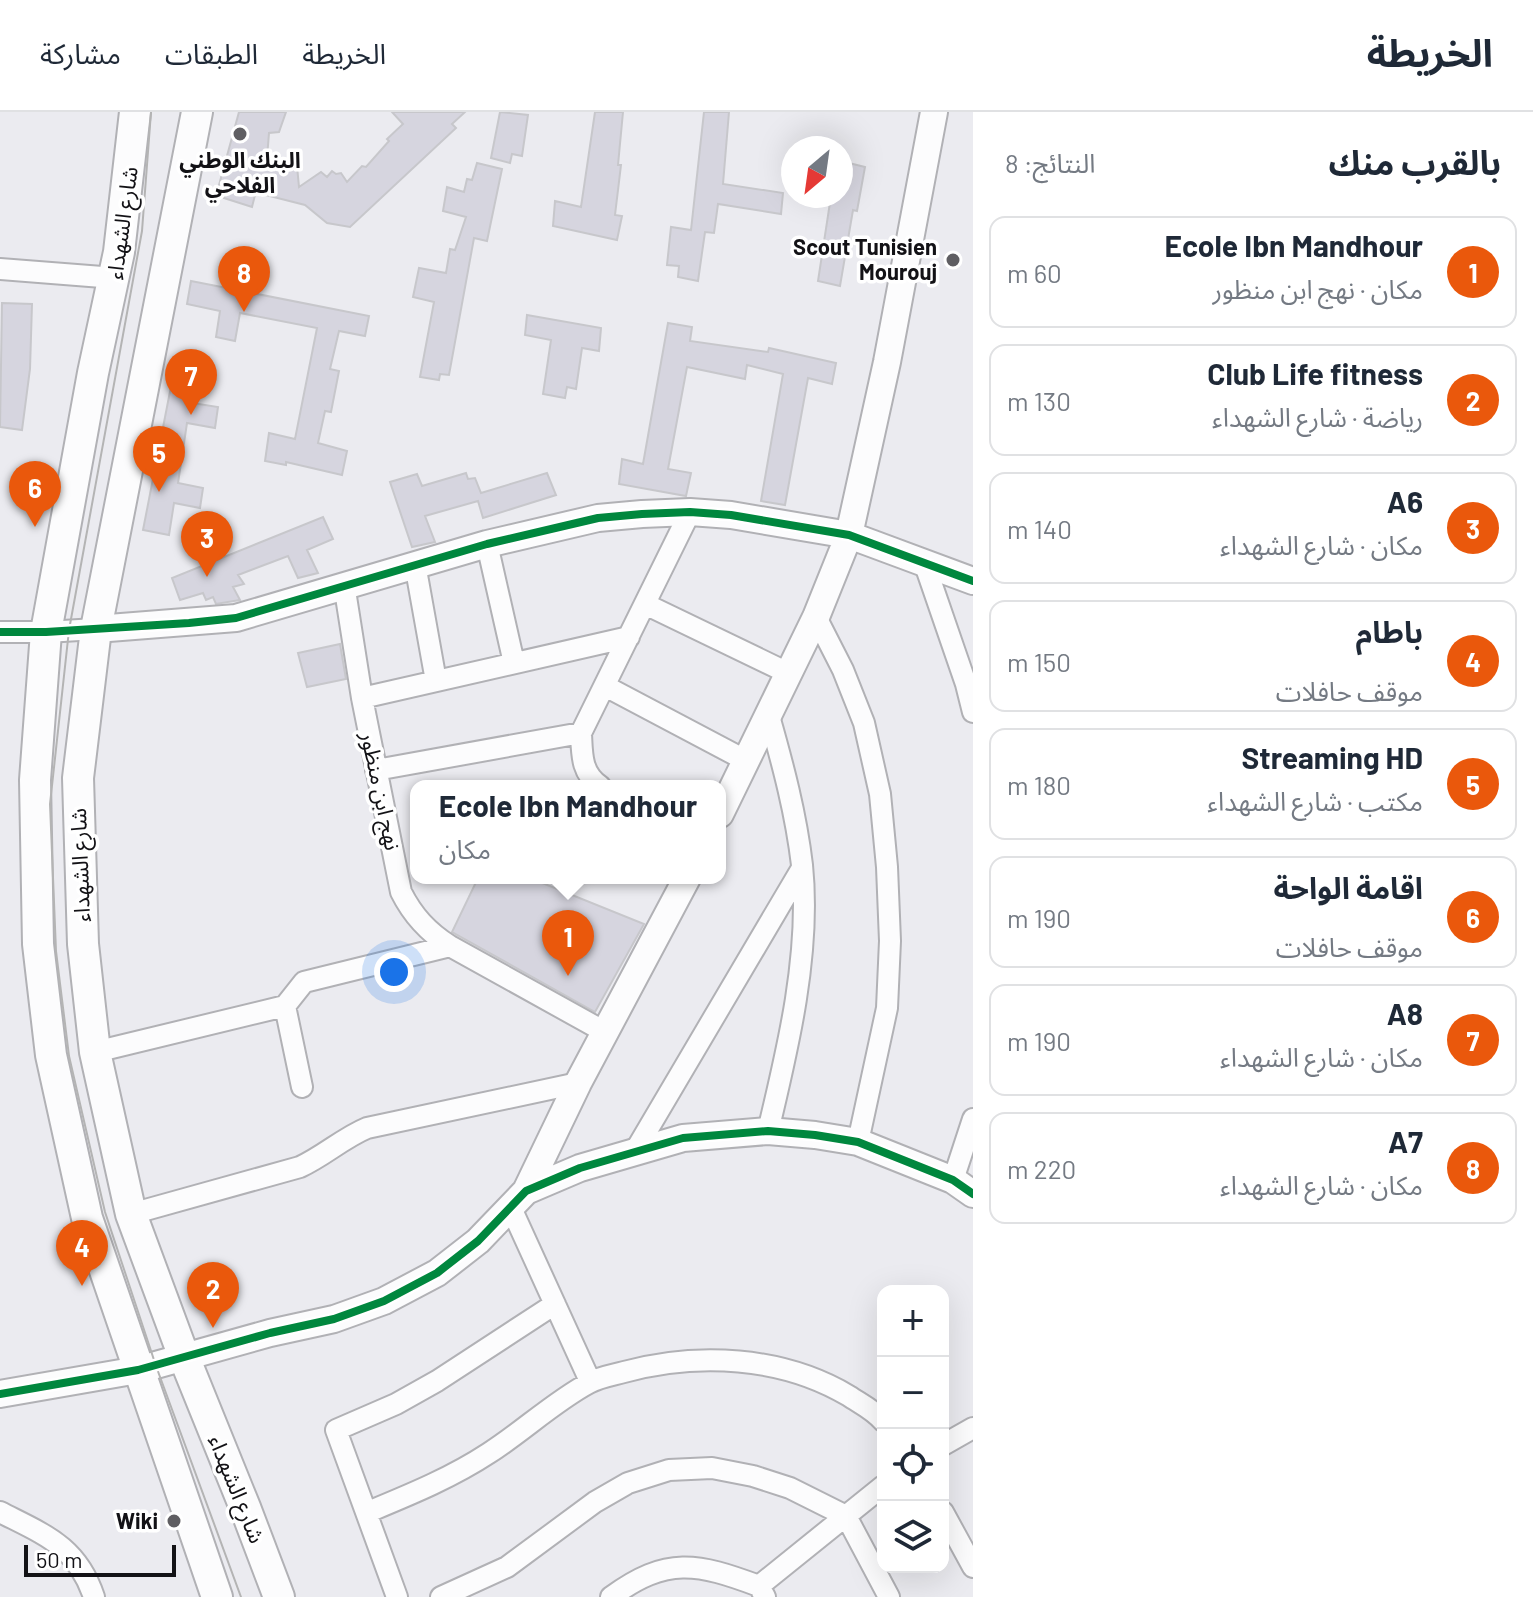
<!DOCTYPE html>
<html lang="ar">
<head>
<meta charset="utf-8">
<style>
  body { margin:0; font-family:Barlow,"Noto Sans Arabic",sans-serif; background:#f2f2f3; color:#1f2937; direction:rtl }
  .controls { position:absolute; right:24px; bottom:24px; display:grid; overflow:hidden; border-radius:16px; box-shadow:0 8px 32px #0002 }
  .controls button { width:72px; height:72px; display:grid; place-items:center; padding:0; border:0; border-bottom:2px solid #e0e1e3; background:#fff; color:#1f2937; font:40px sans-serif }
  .compass { position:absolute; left:781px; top:24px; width:72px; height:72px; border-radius:50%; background:#fff; box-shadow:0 8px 32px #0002; rotate:209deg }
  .scale { position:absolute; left:24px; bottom:20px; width:152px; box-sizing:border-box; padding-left:8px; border:4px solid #131216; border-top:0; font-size:22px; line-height:28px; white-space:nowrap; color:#131216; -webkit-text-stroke:6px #fff; paint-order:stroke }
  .you { position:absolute; left:394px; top:860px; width:28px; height:28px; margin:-20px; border:6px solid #fff; border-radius:50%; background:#1a73e8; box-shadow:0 0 0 12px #1a73e833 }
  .badge { display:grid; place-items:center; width:52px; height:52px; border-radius:50%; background:#ea580c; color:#fff; font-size:26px; font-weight:700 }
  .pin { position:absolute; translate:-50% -66px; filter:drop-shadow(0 2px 4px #0008) }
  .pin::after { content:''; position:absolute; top:42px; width:28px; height:24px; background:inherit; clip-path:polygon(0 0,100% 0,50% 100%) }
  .popup { position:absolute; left:410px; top:668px; width:316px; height:104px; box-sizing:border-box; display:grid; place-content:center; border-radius:16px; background:#fff; filter:drop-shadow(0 2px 6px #0005); font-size:26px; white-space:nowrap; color:#747a83 }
  .popup b { font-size:30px; color:#1f2937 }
  .popup::after { content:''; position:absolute; left:50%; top:100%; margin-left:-16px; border:16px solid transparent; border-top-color:#fff }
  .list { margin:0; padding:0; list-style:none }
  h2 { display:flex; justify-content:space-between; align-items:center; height:104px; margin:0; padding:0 32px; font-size:34px }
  h2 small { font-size:26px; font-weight:400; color:#747a83 }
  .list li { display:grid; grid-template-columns:52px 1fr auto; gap:24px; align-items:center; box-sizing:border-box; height:112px; margin:0 16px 16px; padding:0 16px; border:2px solid #e0e1e3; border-radius:16px }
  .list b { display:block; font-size:30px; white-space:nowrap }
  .list p { margin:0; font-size:26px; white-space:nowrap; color:#747a83 }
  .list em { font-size:26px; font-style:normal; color:#747a83 }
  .icon { flex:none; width:44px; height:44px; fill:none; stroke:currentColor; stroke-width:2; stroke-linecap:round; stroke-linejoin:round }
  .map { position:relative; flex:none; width:973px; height:1485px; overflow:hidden; direction:ltr }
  header { display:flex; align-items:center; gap:48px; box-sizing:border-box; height:112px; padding:0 40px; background:#fff; border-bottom:2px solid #e0e1e3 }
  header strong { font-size:38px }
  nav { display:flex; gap:44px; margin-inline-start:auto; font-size:28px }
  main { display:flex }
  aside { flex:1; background:#fff }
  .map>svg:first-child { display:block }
  .building { fill:#d6d5df; stroke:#c7c7cb; stroke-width:2 }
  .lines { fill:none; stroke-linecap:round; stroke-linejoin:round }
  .minor-casing { stroke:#b1b1b5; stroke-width:24 }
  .tertiary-casing { stroke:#b1b1b5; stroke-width:30 }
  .secondary-casing { stroke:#b1b1b5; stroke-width:34 }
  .minor { stroke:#fcfcfd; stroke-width:20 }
  .tertiary { stroke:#fcfcfd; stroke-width:26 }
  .secondary { stroke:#fcfcfd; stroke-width:30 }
  .tram { stroke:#b4b4b4; stroke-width:2 }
  .cycleway-casing { stroke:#fff; stroke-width:13 }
  .cycleway { stroke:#00873e; stroke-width:8 }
  .poi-dot { fill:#5f5e62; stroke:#fff; stroke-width:3 }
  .labels { text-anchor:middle; stroke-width:7; stroke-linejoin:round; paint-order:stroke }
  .poi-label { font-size:22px; font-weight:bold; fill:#131216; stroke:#fff; text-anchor:end }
  .street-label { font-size:22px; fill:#131216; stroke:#fff }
</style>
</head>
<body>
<header>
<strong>الخريطة</strong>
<nav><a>الخريطة</a><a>الطبقات</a><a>مشاركة</a></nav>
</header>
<main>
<aside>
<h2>بالقرب منك<small>النتائج: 8</small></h2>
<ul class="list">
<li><span class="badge">1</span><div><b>Ecole Ibn Mandhour</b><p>مكان · نهج ابن منظور</p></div><em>60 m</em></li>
<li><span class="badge">2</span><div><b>Club Life fitness</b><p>رياضة · شارع الشهداء</p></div><em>130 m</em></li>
<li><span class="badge">3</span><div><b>A6</b><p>مكان · شارع الشهداء</p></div><em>140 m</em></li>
<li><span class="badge">4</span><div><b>باطام</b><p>موقف حافلات</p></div><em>150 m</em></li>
<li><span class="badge">5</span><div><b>Streaming HD</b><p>مكتب · شارع الشهداء</p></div><em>180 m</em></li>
<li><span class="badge">6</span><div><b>اقامة الواحة</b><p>موقف حافلات</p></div><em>190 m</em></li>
<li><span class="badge">7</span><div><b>A8</b><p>مكان · شارع الشهداء</p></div><em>190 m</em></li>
<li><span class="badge">8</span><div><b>A7</b><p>مكان · شارع الشهداء</p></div><em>220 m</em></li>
</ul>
</aside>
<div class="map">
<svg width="973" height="1485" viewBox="0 0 973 1485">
  <rect width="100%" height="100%" fill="#ebebf0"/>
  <path class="building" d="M239 0H286L279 20 269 21 267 46 297 54 299 75 321 60 327 65 332 59 336 62 341 61 347 70 362 54 366 55 389 29 387 27 403 12 392 0H465L452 12 456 16 350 115 327 111 305 93 258 81 255 83 252 95 224 86 227 75 219 73Z
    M500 0 528 3 522 44 512 42 510 51 491 46Z
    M595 0H623L618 53H621L615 103 622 104 617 128 553 114 555 89 581 95Z
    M704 0H729L723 72 783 81 781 102 718 92 714 121 705 120 698 169 678 165 679 154 667 153 671 115 691 118Z
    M841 49 865 55 857 99 853 98 840 174 818 169 831 84H841Z
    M477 51 502 57 487 129 474 126 449 263 440 262 439 268 420 265 434 190 413 185 419 156 446 161 450 137 455 138 466 105 443 99 447 75 464 80 467 67 472 68Z
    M191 169 369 204 365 224 339 219 330 257 339 259 331 300 325 299 318 331 347 339 342 363 286 350V353L265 349 269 321 295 327 317 216 240 201 235 229 216 225 220 199 187 192Z
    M2 191 32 192 30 257 22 318 0 315Z
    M527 203 601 216 599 239 582 236 576 277 567 275 565 286 543 282 551 228 525 223Z
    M668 211 692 215 690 229 768 240 769 236 836 251 832 272 808 266 785 393 761 389 783 262 747 253 745 267 687 255 668 357 691 361 686 384 619 372 622 347 643 352Z
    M174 259 196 263 192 291 218 295 215 316 187 311 178 371 203 376 200 396 174 391 169 423 143 418Z
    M466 361 468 367 475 366 481 381 547 361 556 383 483 406 478 389 425 404 435 430 412 435 390 370 417 362 422 374Z
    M323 405 333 427 307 438 318 461 298 466 288 444 238 463 244 472 233 475 240 488 216 492 213 485 206 488 203 481 180 488 172 466Z
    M340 532 346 567 307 575 298 541Z
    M478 766H530L644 812 595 900 452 820Z"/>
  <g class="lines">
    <defs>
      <path id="minor" d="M0 157 115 166
        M487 432 514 551
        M924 450 966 572 973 600
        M415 452 436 569
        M344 472 362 586 401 780C413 804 428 820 450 834L605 920
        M645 492 788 561
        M816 505 843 558 864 611 880 682 887 755 890 829 887 896 858 1030
        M0 520H46L96 517
        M605 574 747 649
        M362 586 629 525
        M581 621C582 642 581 661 600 674
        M376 658 581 621 690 400
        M285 894 302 975
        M95 940 285 894 304 870 450 834
        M768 1019C788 936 811 840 802 753 796 702 783 653 769 604
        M635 1039 802 756
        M953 1068 973 1007
        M511 1096 590 1269
        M131 1102 300 1055C324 1044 343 1026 367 1016L578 971
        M943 1333 973 1316
        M0 1400C45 1423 77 1434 94 1485
        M368 1400C409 1383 451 1366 489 1341 522 1320 555 1289 589 1271 599 1265 613 1263 624 1260 697 1240 782 1244 849 1284 861 1292 874 1298 883 1309
        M943 1400 973 1455
        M759 1474 883 1374
        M397 1485 336 1318 396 1292 437 1269 555 1192
        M441 1485 507 1455 595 1390 628 1371 669 1358 712 1356 753 1364 790 1376 846 1404 889 1485
        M611 1485C667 1444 697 1451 759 1474L765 1485"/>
      <path id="tertiary" d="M96 517 236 506 487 432 598 406 642 402 690 400 731 403 849 423 973 469
        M720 702 816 505 849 423 887 250 934 0
        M526 1079 578 971 687 766
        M0 1282 138 1258 270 1221 334 1207 384 1189 437 1161 478 1129 526 1079 580 1056 683 1026 768 1019 815 1023 858 1030 953 1068 973 1082"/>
      <path id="secondary" d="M135 0 119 140 93 261 46 520 35 668 38 832 51 943 87 1106 217 1485
        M197 0 96 517 78 666 83 832 95 940 131 1102 184 1245 246 1398 279 1485"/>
    </defs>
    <use href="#minor" class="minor-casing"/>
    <use href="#tertiary" class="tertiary-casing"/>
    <use href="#secondary" class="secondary-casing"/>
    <use href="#minor" class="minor"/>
    <use href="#tertiary" class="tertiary"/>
    <use href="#secondary" class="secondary"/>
    <path class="tram" d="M151 0 142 119 69 518 50 692 56 839 69 944 105 1100 156 1254 241 1485"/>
    <defs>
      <path id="cycleway" d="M0 520H46L189 511 236 506 487 432 598 406 642 402 690 400 731 403 849 423 973 469
        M0 1282 138 1258 270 1221 334 1207 384 1189 437 1161 478 1129 526 1079 580 1056 683 1026 768 1019 815 1023 858 1030 953 1068 973 1082"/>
    </defs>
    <use href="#cycleway" class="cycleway-casing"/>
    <use href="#cycleway" class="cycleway"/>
  </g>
  <g class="poi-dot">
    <circle cx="240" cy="22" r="8"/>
    <circle cx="953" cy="148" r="8"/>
    <circle cx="174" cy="1409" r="8"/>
  </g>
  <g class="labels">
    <g class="poi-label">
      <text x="240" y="56" text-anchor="middle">البنك الوطني<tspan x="240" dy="25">الفلاحي</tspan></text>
      <text x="937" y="143">Scout Tunisien<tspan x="937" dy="25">Mourouj</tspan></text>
      <text x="158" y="1417">Wiki</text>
    </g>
    <g class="street-label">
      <text transform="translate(122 111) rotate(-82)" y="8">شارع الشهداء</text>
      <text transform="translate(381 679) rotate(78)" y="8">نهج ابن منظور</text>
      <text transform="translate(80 753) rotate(-92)" y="8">شارع الشهداء</text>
      <text transform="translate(237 1377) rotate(68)" y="8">شارع الشهداء</text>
    </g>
  </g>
</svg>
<div class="controls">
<button>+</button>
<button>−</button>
<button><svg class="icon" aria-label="locate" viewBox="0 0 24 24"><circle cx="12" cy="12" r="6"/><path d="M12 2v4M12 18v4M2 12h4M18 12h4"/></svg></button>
<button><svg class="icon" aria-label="layers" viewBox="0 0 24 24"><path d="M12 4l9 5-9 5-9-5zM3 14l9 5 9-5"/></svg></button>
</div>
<svg class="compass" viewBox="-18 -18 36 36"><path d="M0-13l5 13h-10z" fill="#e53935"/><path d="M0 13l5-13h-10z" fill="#747a83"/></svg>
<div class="scale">50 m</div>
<div class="you"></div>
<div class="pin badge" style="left:568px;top:864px">1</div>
<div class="popup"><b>Ecole Ibn Mandhour</b>مكان</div>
<div class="pin badge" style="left:213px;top:1216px">2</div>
<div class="pin badge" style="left:207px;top:465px">3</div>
<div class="pin badge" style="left:82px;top:1174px">4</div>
<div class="pin badge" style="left:159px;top:380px">5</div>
<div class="pin badge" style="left:35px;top:415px">6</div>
<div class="pin badge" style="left:191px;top:303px">7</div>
<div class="pin badge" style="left:244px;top:200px">8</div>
</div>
</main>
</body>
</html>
